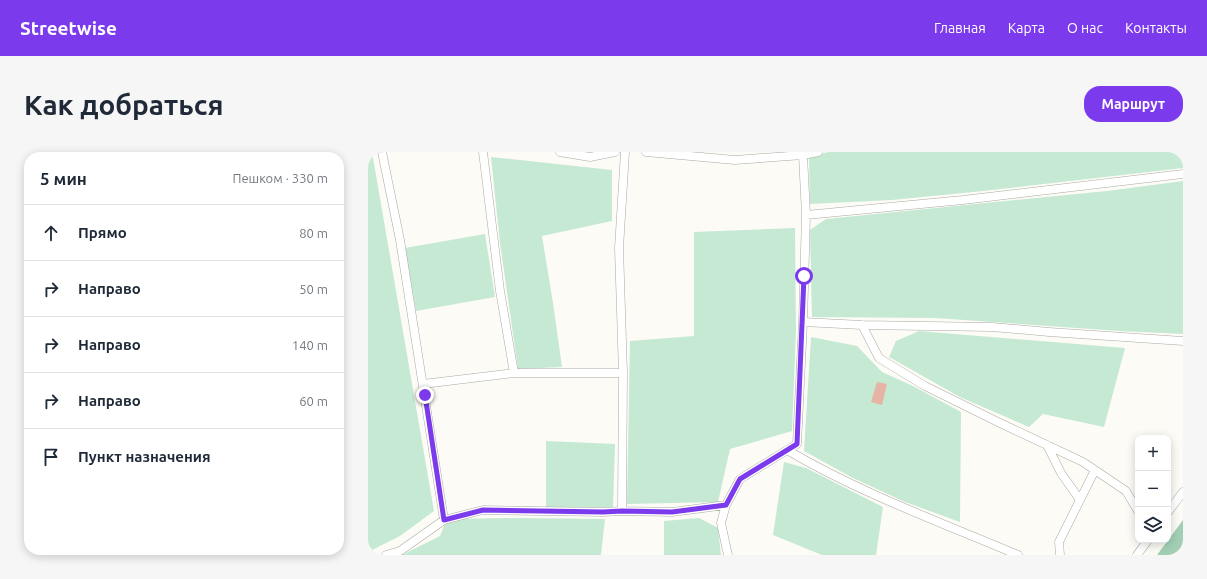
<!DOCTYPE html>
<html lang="ru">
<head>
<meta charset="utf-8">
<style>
  body { margin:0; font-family:Ubuntu,sans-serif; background:#f6f6f7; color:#1f2937 }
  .controls { position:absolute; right:12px; bottom:12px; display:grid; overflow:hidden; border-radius:8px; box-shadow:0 2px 10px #0003 }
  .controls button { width:36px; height:36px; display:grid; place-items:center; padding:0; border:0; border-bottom:1px solid #e0e1e3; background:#fff; color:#1f2937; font:20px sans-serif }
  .stop { position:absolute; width:12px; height:12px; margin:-9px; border:3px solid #7c3aed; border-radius:50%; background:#fff }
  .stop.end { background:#7c3aed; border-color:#fff; box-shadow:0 1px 4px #0008 }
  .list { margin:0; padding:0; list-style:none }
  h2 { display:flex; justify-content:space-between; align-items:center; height:52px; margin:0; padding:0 16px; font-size:17px }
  h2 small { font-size:13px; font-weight:400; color:#747a83 }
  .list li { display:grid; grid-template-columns:26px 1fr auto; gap:12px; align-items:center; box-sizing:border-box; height:56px; padding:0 16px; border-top:1px solid #e0e1e3 }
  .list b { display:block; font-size:15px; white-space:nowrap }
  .list em { font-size:13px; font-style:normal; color:#747a83 }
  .icon { flex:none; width:22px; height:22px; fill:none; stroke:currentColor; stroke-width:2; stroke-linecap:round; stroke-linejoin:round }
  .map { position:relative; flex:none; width:815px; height:403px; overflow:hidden; border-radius:16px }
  header { display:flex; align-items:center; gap:24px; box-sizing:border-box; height:56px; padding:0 20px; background:#7c3aed; color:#fff }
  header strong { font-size:19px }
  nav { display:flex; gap:22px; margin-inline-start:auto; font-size:14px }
  .intro { display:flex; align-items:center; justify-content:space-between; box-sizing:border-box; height:96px; padding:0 24px }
  h1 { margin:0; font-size:28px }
  .button { padding:10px 18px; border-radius:16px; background:#7c3aed; color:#fff; font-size:14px; font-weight:700 }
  main { display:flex; gap:24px; padding:0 24px }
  aside { flex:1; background:#fff; border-radius:16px; box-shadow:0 2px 10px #0003 }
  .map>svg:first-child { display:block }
  .green { fill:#c6e9d3 }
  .forest { fill:#a2cfb4 }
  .building { fill:#e5b4a4 }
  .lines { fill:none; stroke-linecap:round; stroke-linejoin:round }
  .service-casing { stroke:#aaa9a4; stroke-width:9 }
  .service { stroke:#fff; stroke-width:8 }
  .route { stroke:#7c3aed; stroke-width:5 }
</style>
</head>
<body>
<header>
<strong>Streetwise</strong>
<nav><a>Главная</a><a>Карта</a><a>О нас</a><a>Контакты</a></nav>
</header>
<div class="intro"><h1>Как добраться</h1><a class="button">Маршрут</a></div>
<main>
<aside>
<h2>5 мин<small>Пешком · 330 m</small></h2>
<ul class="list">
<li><svg class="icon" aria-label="ahead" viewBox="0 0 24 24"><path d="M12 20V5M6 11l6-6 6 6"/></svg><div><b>Прямо</b></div><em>80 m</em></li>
<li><svg class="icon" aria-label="right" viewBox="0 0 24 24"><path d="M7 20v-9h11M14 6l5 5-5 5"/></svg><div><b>Направо</b></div><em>50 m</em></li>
<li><svg class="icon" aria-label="right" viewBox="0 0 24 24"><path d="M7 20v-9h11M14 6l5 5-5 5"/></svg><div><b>Направо</b></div><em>140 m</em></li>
<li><svg class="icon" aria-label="right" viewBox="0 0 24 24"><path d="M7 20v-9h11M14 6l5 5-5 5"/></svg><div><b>Направо</b></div><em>60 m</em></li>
<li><svg class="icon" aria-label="arrive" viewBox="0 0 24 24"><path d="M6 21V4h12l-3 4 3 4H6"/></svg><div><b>Пункт назначения</b></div></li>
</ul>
</aside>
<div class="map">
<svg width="815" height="403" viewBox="0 0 815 403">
  <rect width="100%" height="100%" fill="#fcfbf6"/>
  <path class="green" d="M0 0H4L66 359 32 384 0 400Z
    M461 0H815V16L615 39 524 48 442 52 441 4Z
    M123 5 244 18V69L174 84 185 151 194 215 150 217 132 91Z
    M815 29V182L752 179 567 166 444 165 442 78 458 67 739 39Z
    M427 76 428 178 424 279 362 297 350 350 259 352 262 189 326 184V80Z
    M117 82 127 145 48 159 37 96Z
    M551 179 757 196 736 275 675 262 661 275 592 245 521 205 528 189Z
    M443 185 489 194 514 220 545 234 593 260 592 370 537 350 483 325 436 299Z
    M178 289 247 292 245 355H178Z
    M416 310 438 316 515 355 508 403H454L405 383Z
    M150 366 237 367 233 403H34L72 384 79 367Z
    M331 366 350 376 353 403H296V369Z"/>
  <path class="forest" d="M815 368V403H789Z"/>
  <path class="building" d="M509 230 519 232 514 253 503 250Z"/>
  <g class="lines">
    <defs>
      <path id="service" d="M14 0 32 88 76 368
        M192 0 222 5 247 0
        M278 0 367 8 435 3 438 63 435 170 429 292 372 327 358 353 353 371 360 403
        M435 0V3L450 0
        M438 63 595 48 815 22
        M435 170 494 173 624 175 681 180 815 189
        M494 173 511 206 557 234 632 271 715 310 758 339 770 359
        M146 221H255
        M55 232 146 221 132 139 115 0
        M679 293 693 321 712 348
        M419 298C492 341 572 370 650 403
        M254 359 255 221 251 96 257 0
        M800 360 815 340
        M18 403 32 399 76 368 115 358 235 360 254 359 304 360 358 353
        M692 403 691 390 727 318
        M769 403 780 388"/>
    </defs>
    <use href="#service" class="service-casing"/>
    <use href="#service" class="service"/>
  </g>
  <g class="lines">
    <path class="route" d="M57 243 76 368 115 358 235 360 254 359 304 360 358 353 372 327 429 292 436 124"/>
  </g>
</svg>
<div class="controls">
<button>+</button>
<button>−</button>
<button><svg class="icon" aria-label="layers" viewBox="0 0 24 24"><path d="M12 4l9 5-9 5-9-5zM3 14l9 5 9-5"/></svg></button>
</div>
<div class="stop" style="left:436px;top:124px"></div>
<div class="stop end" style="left:57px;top:243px"></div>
</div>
</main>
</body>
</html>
